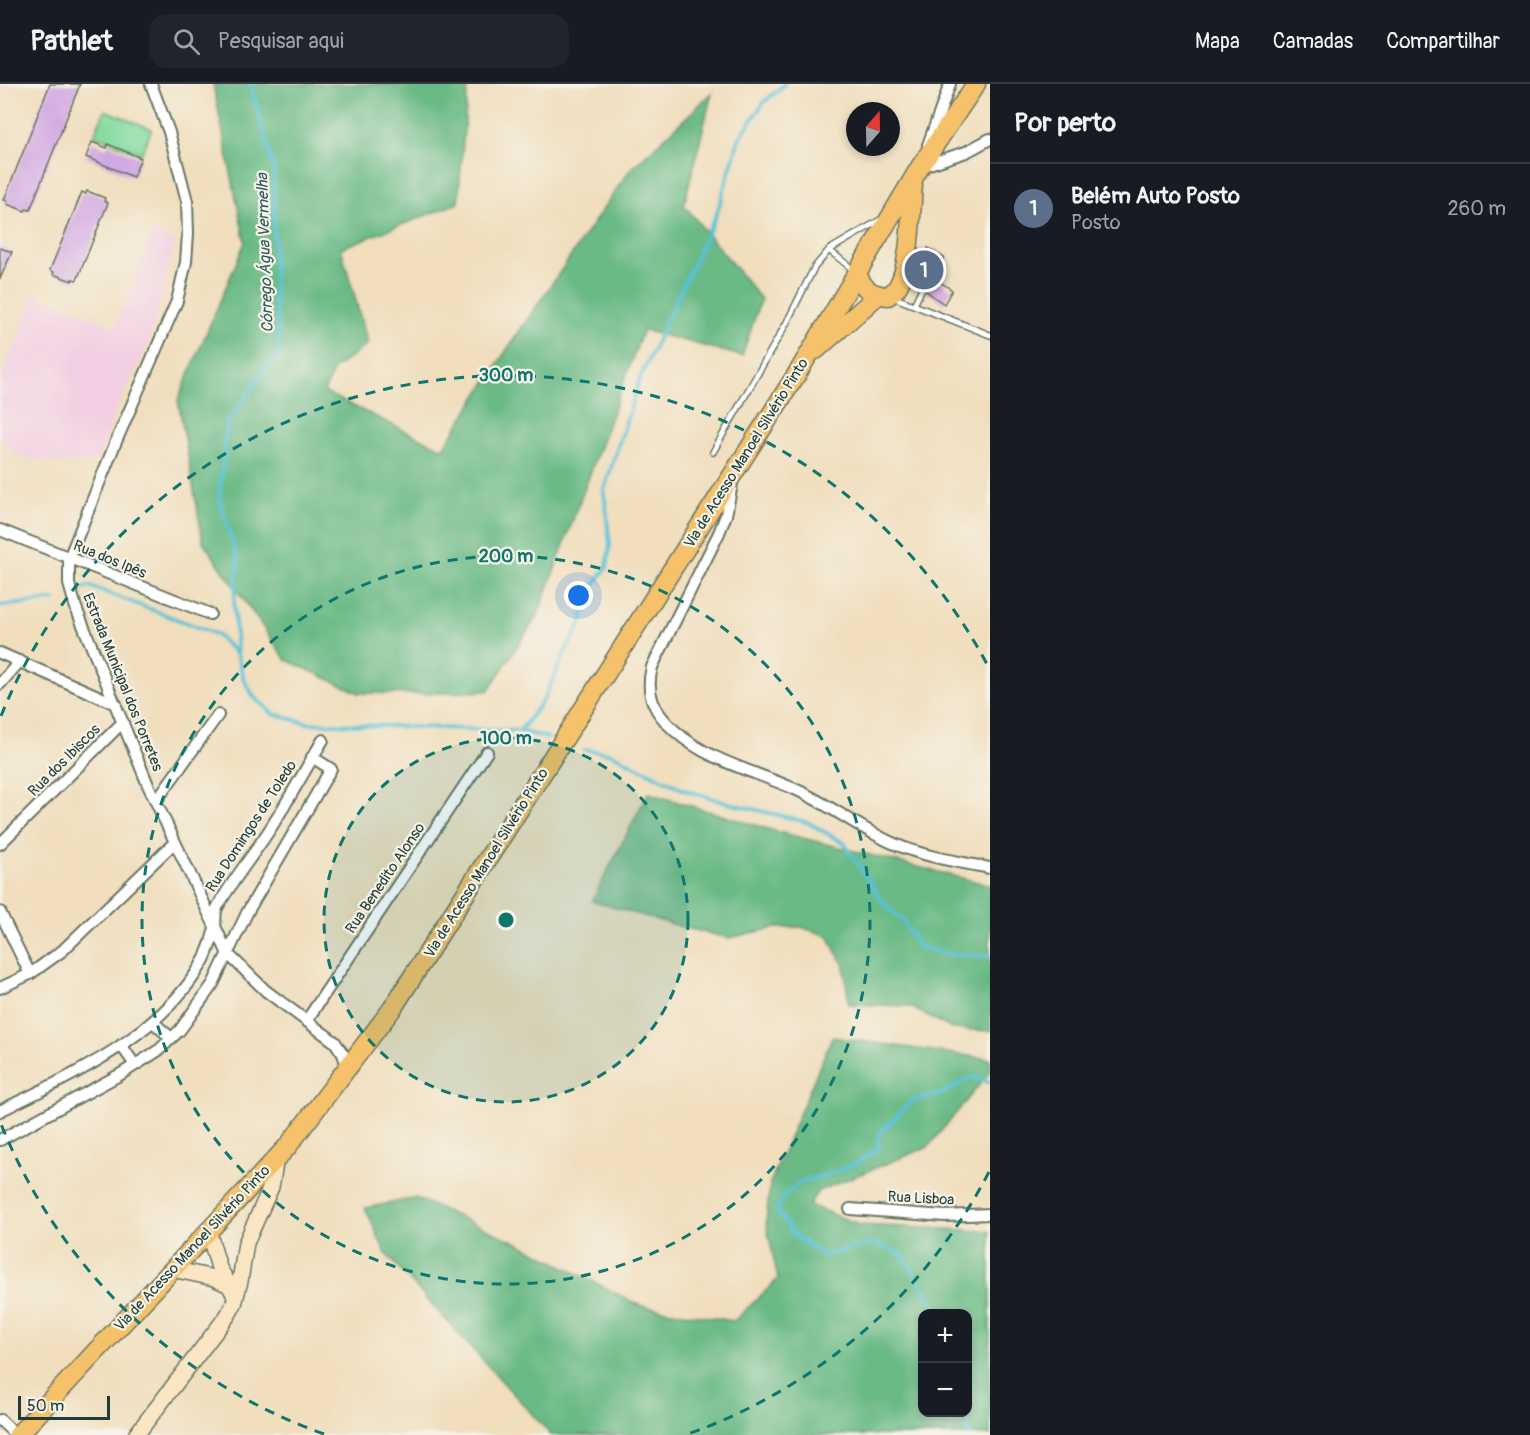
<!DOCTYPE html>
<html lang="pt">
<head>
<meta charset="utf-8">
<style>
  body { margin:0; font-family:Pangolin,sans-serif; background:#20242c; color:#f1f3f6 }
  .controls { position:absolute; right:18px; bottom:18px; display:grid; overflow:hidden; border-radius:12px; box-shadow:0 3px 9px #0003 }
  .controls button { width:54px; height:54px; display:grid; place-items:center; padding:0; border:0; border-bottom:2px solid #363941; background:#171b24; color:#f1f3f6; font:30px sans-serif }
  .compass { position:absolute; left:846px; top:18px; width:54px; height:54px; border-radius:50%; background:#171b24; box-shadow:0 3px 9px #0003; rotate:20deg }
  .scale { position:absolute; left:18px; bottom:15px; width:92px; box-sizing:border-box; padding-left:6px; border:3px solid #1f3d34; border-top:0; font-size:16px; line-height:21px; white-space:nowrap; color:#1f3d34; -webkit-text-stroke:4px #f7f3e8; paint-order:stroke }
  .you { position:absolute; left:579px; top:512px; width:21px; height:21px; margin:-15px; border:4px solid #fff; border-radius:50%; background:#1a73e8; box-shadow:0 0 0 9px #1a73e833 }
  .badge { display:grid; place-items:center; width:39px; height:39px; border-radius:50%; background:#c8321e; color:#fff; font-size:20px; font-weight:700 }
  .pin { position:absolute; translate:-50% -50%; border:3px solid #fff; box-shadow:0 2px 6px #0006 }
  .list { margin:0; padding:0; list-style:none }
  h2 { display:flex; justify-content:space-between; align-items:center; height:78px; margin:0; padding:0 24px; font-size:26px }
  h2 small { font-size:20px; font-weight:400; color:#9ea1a6 }
  .list li { display:grid; grid-template-columns:39px 1fr auto; gap:18px; align-items:center; box-sizing:border-box; height:90px; padding:0 24px; border-top:2px solid #363941 }
  .list b { display:block; font-size:22px; white-space:nowrap }
  .list p { margin:0; font-size:20px; white-space:nowrap; color:#9ea1a6 }
  .list em { font-size:20px; font-style:normal; color:#9ea1a6 }
  .icon { flex:none; width:33px; height:33px; fill:none; stroke:currentColor; stroke-width:2; stroke-linecap:round; stroke-linejoin:round }
  .map { position:relative; flex:none; width:990px; height:1351px; overflow:hidden }
  header { display:flex; align-items:center; gap:36px; box-sizing:border-box; height:84px; padding:0 30px; background:#171b24; border-bottom:2px solid #363941 }
  header strong { font-size:28px }
  nav { display:flex; gap:33px; margin-inline-start:auto; font-size:21px }
  .search { width:420px; height:54px; background:#20242c; display:flex; align-items:center; gap:15px; box-sizing:border-box; padding:0 21px; border-radius:18px; color:#9ea1a6; font-size:22px }
  main { display:flex }
  aside { flex:1; background:#171b24 }
  .map>svg:first-child { display:block }
  .built { fill:#f2cfe2 }
  .green { fill:#83da9f; stroke:#518c6a; stroke-width:1.5 }
  .forest { fill:#6aba86; stroke:#447c5d; stroke-width:1.5; fill-rule:evenodd }
  .lines { fill:none; stroke-linecap:round; stroke-linejoin:round }
  .stream { stroke:#59c1d6; stroke-width:4 }
  .building { fill:#d1a7e2 }
  .lane-casing { stroke:#687564; stroke-width:8 }
  .street-casing { stroke:#687564; stroke-width:14 }
  .secondary-casing { stroke:#687564; stroke-width:18 }
  .primary-casing { stroke:#687564; stroke-width:21 }
  .lane { stroke:#fff; stroke-width:5 }
  .street { stroke:#fff; stroke-width:10 }
  .secondary { stroke:#fbe6c4; stroke-width:15 }
  .primary { stroke:#f5c16b; stroke-width:18 }
  .ring { fill:none; stroke:#0f766e; stroke-width:3; stroke-dasharray:10 8 }
  .labels { text-anchor:middle; stroke-width:4.5; stroke-linejoin:round; paint-order:stroke }
  .street-label { font-size:15px; fill:#1f3d34; stroke:#f7f3e8 }
  .water-label { font-size:16px; font-style:italic; fill:#2e5e5c; stroke:#f7f3e8 }
  .centre { fill:#0f766e; stroke:#f7f3e8; stroke-width:3 }
  .ring-label { font-size:18px; text-anchor:middle; font-weight:bold; fill:#0f766e; stroke:#f7f3e8; stroke-width:4.5; stroke-linejoin:round; paint-order:stroke }
</style>
</head>
<body>
<header>
<strong>Pathlet</strong>
<div class="search"><svg class="icon" aria-label="search" viewBox="0 0 24 24"><circle cx="10" cy="10" r="6"/><path d="M15 15l6 6"/></svg>Pesquisar aqui</div>
<nav><a>Mapa</a><a>Camadas</a><a>Compartilhar</a></nav>
</header>
<main>
<div class="map">
<svg width="990" height="1351" viewBox="0 0 990 1351">
  <rect width="100%" height="100%" fill="#f7f3e8"/>
  <filter id="ink" filterUnits="userSpaceOnUse"><feTurbulence type="fractalNoise" baseFrequency=".0167" numOctaves="2"/><feDisplacementMap in="SourceGraphic" scale="12" xChannelSelector="R" yChannelSelector="G"/><feConvolveMatrix kernelMatrix="1 2 1 2 8 2 1 2 1" color-interpolation-filters="sRGB"/></filter>
  <filter id="wash" filterUnits="userSpaceOnUse"><feTurbulence type="fractalNoise" baseFrequency=".008" numOctaves="4" result="noise"/><feDisplacementMap in="SourceGraphic" scale="24" xChannelSelector="R" yChannelSelector="G"/><feGaussianBlur stdDeviation="1.35" result="paint"/><feColorMatrix in="noise" values="0 0 0 0 0 0 0 0 0 0 0 0 0 0 0 0 0 1.4 0 .05"/><feComposite in="paint" operator="in"/></filter>
  <g filter="url(#wash)">
    <rect width="100%" height="100%" fill="#f0debd"/>
    <path class="built" d="M153 148 175 158 150 256 116 326 98 377 64 379 20 374 0 353V298L35 210 115 243Z"/>
    <path class="green" d="M105 26 152 45 141 70 94 51Z"/>
    <path class="forest" d="M213 0H468L458 119 341 164 368 260 334 285 324 308 443 365 508 264 629 87 712 9 684 121 761 215 742 272 643 246 538 531 488 607 419 610 359 609 286 576 203 458 178 316 245 158Z
      M648 709 775 747 990 801V947L952 945 909 922 849 920 844 882 828 852 801 843 775 844 729 854 682 843 592 817Z
      M832 953 990 975V988L928 1063 818 1107 809 1121 860 1141 990 1147V1351H551L386 1170 365 1124 416 1114 520 1160 641 1222 734 1237 778 1195 766 1139 770 1099ZM922 1230H968V1328H922Z"/>
    <g class="lines">
      <path class="stream" d="M83 504 89 502 216 550 237 570 244 596 254 613 273 630 307 639 520 647 548 654
        M0 522 54 516
        M237 570 234 520 238 477 219 414 227 339 280 265 274 206V85L250 0
        M520 647 544 615 565 568 582 538 588 509 607 483 610 461 604 406 640 294 717 129 739 55 764 18 785 0
        M585 666 610 669 684 706 728 719 807 738 844 759 882 817 904 838 918 862 945 870 990 872
        M939 1230 903 1171 873 1159 824 1172 795 1152 776 1125 786 1110 801 1098 826 1091 857 1079 878 1064 879 1050 912 1017 940 1010 973 993 990 998
        M968 1323V1351"/>
    </g>
    <g id="blocks">
      <path class="building" d="M50 0H80L30 126 26 125 25 127 7 120 8 117 4 116Z
        M92 58 107 64 108 60 141 74 133 93 86 73Z
        M87 107 105 114 104 117 108 119 77 196 72 195V197L53 190 54 188 50 186 82 108 86 110Z
        M0 164 12 168 0 195Z
        M928 164 944 174 931 192 952 206 944 220 926 207 927 203 925 200 918 202 912 198 917 181 922 182 924 179 922 172Z"/>
    </g>
  </g>
  <g filter="url(#ink)">
    <use href="#blocks" fill-opacity="0" stroke="#687564" stroke-width="1.5"/>
    <g class="lines">
      <defs>
        <path id="lane" d="M829 166 856 188
          M911 167 920 177
          M893 213 990 251
          M914 221 922 204
          M713 368 786 240 814 184 829 166 882 135"/>
        <path id="street" d="M151 0 169 48 187 117 188 150 186 178 177 217 115 360 69 474V500L76 524 148 701 228 870 266 907 335 958 343 970 348 984
          M928 61 950 0
          M920 83 966 68 990 55
          M733 395 726 431 719 449 652 583C645 611 654 628 675 647 708 677 757 688 797 706 832 722 863 747 897 761 926 773 959 778 990 784
          M0 446 210 530
          M0 569 116 620
          M0 600 20 577
          M156 717 218 631
          M0 760 123 638
          M0 828 30 890
          M0 904 30 890 62 867 175 758
          M307 936 487 668
          M153 938 171 954
          M121 961 135 981
          M0 1027C74 990 164 951 205 874 209 865 213 853 215 844 216 836 214 828 218 822 234 794 255 769 272 742 290 714 306 684 323 656
          M0 1056 121 990 159 966 180 946 213 900 248 827 331 685 312 673
          M850 1125 945 1132 990 1130
          M0 1336 16 1351"/>
        <path id="secondary" d="M208 1146 219 1184 236 1213
          M172 1185 214 1194 227 1200
          M136 1351 228 1231 234 1220 240 1197 246 1159 271 1103 276 1074"/>
        <path id="primary" d="M857 189C863 205 871 211 888 212 892 209 896 206 898 202 911 180 911 125 913 100
          M816 266 878 211
          M18 1351 288 1062 392 925 800 285 920 83 976 0"/>
      </defs>
      <use href="#lane" class="lane-casing"/>
      <use href="#street" class="street-casing"/>
      <use href="#secondary" class="secondary-casing"/>
      <use href="#primary" class="primary-casing"/>
      <use href="#lane" class="lane"/>
      <use href="#street" class="street"/>
      <use href="#secondary" class="secondary"/>
      <use href="#primary" class="primary"/>
    </g>
  </g>
  <circle cx="506" cy="836" r="182" fill="#0f766e" fill-opacity=".12"/>
  <g class="ring">
    <circle cx="506" cy="836" r="182"/>
    <circle cx="506" cy="836" r="364"/>
    <path d="M989 1088A545 545 0 0 1 688 1350M324 1350A545 545 0 0 1 1 1040M1 632A545 545 0 0 1 989 584"/>
  </g>
  <g class="labels">
    <g class="street-label">
      <text transform="translate(746 369) rotate(-58)" y="5">Via de Acesso Manoel Silvério Pinto</text>
      <text transform="translate(110 475) rotate(22)" y="5">Rua dos Ipês</text>
      <text transform="translate(123 598) rotate(68)" y="5">Estrada Municipal dos Porretes</text>
      <text transform="translate(64 676) rotate(-45)" y="5">Rua dos Ibiscos</text>
      <text transform="translate(251 742) rotate(-57)" y="5">Rua Domingos de Toledo</text>
      <text transform="translate(486 779) rotate(-58)" y="5">Via de Acesso Manoel Silvério Pinto</text>
      <text transform="translate(385 794) rotate(-56)" y="5">Rua Benedito Alonso</text>
      <text transform="translate(921 1114) rotate(3)" y="5">Rua Lisboa</text>
      <text transform="translate(192 1164) rotate(-47)" y="5">Via de Acesso Manoel Silvério Pinto</text>
    </g>
    <g class="water-label">
      <text transform="translate(264 169) rotate(-92)" y="6">Córrego Água Vermelha</text>
    </g>
  </g>
  <circle cx="506" cy="836" r="9" class="centre"/>
  <g class="ring-label">
    <text x="506" y="297">300 m</text>
    <text x="506" y="478">200 m</text>
    <text x="506" y="660">100 m</text>
  </g>
</svg>
<div class="controls">
<button>+</button>
<button>−</button>
</div>
<svg class="compass" viewBox="-18 -18 36 36"><path d="M0-13l5 13h-10z" fill="#e53935"/><path d="M0 13l5-13h-10z" fill="#9ea1a6"/></svg>
<div class="scale">50 m</div>
<div class="you"></div>
<div class="pin badge" style="left:924px;top:186px;background:#5c6f8a">1</div>
</div>
<aside>
<h2>Por perto<small></small></h2>
<ul class="list">
<li><span class="badge" style="background:#5c6f8a">1</span><div><b>Belém Auto Posto</b><p>Posto</p></div><em>260 m</em></li>
</ul>
</aside>
</main>
</body>
</html>
